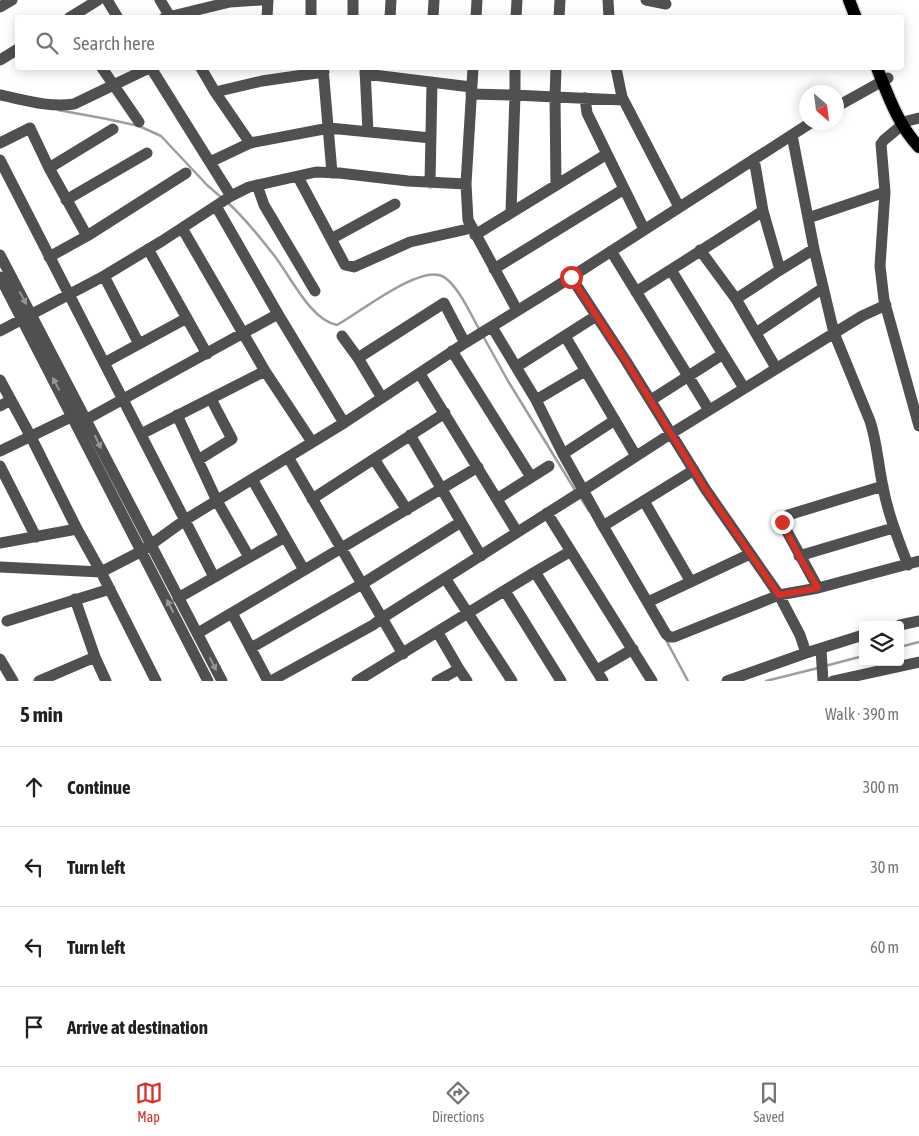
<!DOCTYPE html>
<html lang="en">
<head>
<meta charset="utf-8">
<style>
  body { margin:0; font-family:"Asap Condensed",sans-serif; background:#f2f2f2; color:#202124 }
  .controls { position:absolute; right:15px; bottom:15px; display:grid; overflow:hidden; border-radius:5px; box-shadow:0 2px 12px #0003 }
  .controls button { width:45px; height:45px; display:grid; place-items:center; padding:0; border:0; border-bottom:1px solid #e0e0e0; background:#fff; color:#202124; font:25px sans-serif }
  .compass { position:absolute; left:799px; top:85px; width:45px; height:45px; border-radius:50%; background:#fff; box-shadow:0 2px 12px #0003; rotate:152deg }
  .stop { position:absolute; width:15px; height:15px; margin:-11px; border:4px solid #d93025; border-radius:50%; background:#fff }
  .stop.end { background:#d93025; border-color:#fff; box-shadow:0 1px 5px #0008 }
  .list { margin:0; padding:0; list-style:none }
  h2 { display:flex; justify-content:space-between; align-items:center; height:65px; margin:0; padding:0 20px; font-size:21px }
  h2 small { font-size:16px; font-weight:400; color:#757577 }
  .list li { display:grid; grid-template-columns:32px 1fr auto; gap:15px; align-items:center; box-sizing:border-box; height:80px; padding:0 20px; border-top:1px solid #e0e0e0 }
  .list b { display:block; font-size:19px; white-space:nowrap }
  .list em { font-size:16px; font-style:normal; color:#757577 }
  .icon { flex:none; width:28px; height:28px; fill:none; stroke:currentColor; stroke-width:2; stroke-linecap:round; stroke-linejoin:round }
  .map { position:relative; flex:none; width:919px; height:681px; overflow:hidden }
  .search { position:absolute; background:#fff; box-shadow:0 2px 12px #0003; left:15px; right:15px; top:15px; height:55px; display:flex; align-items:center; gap:12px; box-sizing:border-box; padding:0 18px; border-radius:5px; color:#757577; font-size:19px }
  .sheet { height:385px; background:#fff }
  nav { display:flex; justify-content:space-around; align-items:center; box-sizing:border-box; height:70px; border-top:1px solid #e0e0e0; background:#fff; font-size:14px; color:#757577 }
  nav a { display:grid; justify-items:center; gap:2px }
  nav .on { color:#d93025 }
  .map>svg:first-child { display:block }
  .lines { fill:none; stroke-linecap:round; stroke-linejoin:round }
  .stream { stroke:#9e9e9e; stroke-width:2.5 }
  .major-casing { stroke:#dbdbdb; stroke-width:15 }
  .minor { stroke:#505050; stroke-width:11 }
  .major { stroke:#000; stroke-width:12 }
  .oneway { fill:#969696 }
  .route { stroke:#d93025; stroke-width:6 }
</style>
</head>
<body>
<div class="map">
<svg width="919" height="681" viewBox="0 0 919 681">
  <rect width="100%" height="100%" fill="#fff"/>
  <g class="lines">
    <path class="stream" d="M58 110 107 119 139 126 161 136 207 185 222 198
      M227 202C244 217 259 236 273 254 290 275 310 320 337 325 359 313 419 265 442 276 457 283 471 315 479 329
      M483 336 508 381 575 490
      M580 497 589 511
      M666 640 688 681
      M900 647 919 642
      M825 666 863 656
      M766 681 818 668"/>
    <defs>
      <path id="major" d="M849 0 856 18
        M877 68C888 95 898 125 919 147"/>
    </defs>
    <use href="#major" class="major-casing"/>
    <path class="minor" d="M107 0 118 18
      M160 0 169 15
      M311 0V18
      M608 0 609 18
      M646 0 666 4
      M0 7 12 0
      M69 18 98 0
      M164 18 230 2 261 0
      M267 18 268 0
      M353 18V0
      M390 18 391 0
      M433 18 434 0
      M476 18 477 0
      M516 18 517 0
      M559 18 560 0
      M0 60 18 49
      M102 68 139 122
      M151 68 231 196
      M201 68 215 92 250 143
      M323 68 332 173
      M473 68 466 184 468 220 517 310
      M515 68V95L555 97 556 185
      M556 68 555 97 623 100
      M616 68 622 97 679 207
      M365 69 368 132
      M365 74 471 87
      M215 92 262 81 324 72
      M471 94 515 95 511 212
      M0 95C24 100 50 108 74 104L149 68
      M585 98 587 113 607 154
      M836 107 888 78
      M907 121 919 118
      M902 125 884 140 881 144 885 192 880 266 884 300 919 426
      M792 135 814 249 834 333 870 421C877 442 878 464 883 487 888 514 898 539 908 565
      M0 143 30 128 49 168 87 236
      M0 160 214 577
      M210 162 250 143 329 128 431 138
      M49 168 113 129
      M298 177 345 265 354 267 410 242 472 228
      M430 183 432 82
      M257 185 264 205 315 291
      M66 200 147 153
      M216 206 278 314 344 423
      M763 211 780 270 736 299 776 368
      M808 218 885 192
      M182 228 265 371 312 442
      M475 235 607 154 644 229
      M331 239 395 204
      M148 249 207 354
      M700 250 736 299
      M611 251 709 410
      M0 255 222 681
      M49 257 87 236 186 173
      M494 269 624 189
      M671 270 744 388
      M780 270 814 249
      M104 276 139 344
      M0 277 208 681
      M571 277 626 361 706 490 779 595 800 635 806 653
      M636 292 763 211 754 159
      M492 327 536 400 563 454 603 526
      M0 331 104 276 162 241 231 196 249 187 316 172 339 173 408 181 466 184
      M756 333 823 288
      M342 336 358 358
      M565 336 636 456
      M452 351 531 477
      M104 363 187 318
      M516 367 596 316
      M420 374 517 532
      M0 380 31 437 77 529 101 572 156 681
      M382 398 358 358 444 303 465 343
      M536 400 585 371
      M651 400 723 354
      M0 406 11 400
      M177 415 217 501 249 557
      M87 419 278 314
      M141 434 265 371
      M410 435 481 556
      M0 451 73 416
      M563 454 615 420
      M288 457 403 654
      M374 459 407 510
      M198 460 232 439 211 399
      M0 466 36 537
      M694 470 603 526 666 634 670 637H674L779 595 818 588 919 561
      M252 479 304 570
      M312 499 445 413
      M497 499 549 466
      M644 501 691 582
      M547 513 652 681
      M0 543 77 529
      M799 556 893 528
      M0 567 101 572 142 551 185 520 344 423 465 343 554 288 812 122
      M535 572 571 551
      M445 578 512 681
      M818 588 784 526C782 521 783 518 788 515L883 486
      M505 591 561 681
      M178 598 285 537
      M75 599 95 657 106 681
      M648 602 750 554
      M232 613 268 681
      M7 621 110 589
      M900 625 919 621
      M198 633 478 467
      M251 648 362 584 461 522
      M821 649 823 681
      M0 659 13 681
      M459 669 467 681
      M597 670 633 649
      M39 681 95 657
      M271 681 373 625 382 618 573 497 672 433 862 316 886 305
      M357 681 535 572 603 681
      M437 681 459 669 438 633
      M727 681 806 653 863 635
      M833 681 919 662"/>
    <use href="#major" class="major"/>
  </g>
  <defs><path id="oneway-solid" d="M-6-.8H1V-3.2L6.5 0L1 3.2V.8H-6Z" transform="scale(1.25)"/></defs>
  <g class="oneway">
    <use href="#oneway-solid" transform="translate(23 298) rotate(62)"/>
    <use href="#oneway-solid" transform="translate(56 384) rotate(-118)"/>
    <use href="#oneway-solid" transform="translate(98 442) rotate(64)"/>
    <use href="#oneway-solid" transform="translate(170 606) rotate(-117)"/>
    <use href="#oneway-solid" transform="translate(213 664) rotate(63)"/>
  </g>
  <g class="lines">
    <path class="route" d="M571 277 626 361 706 490 779 595 818 588 799 556 782 522"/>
  </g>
</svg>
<div class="controls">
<button><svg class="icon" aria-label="layers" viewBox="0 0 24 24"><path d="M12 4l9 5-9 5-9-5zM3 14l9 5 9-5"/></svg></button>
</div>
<svg class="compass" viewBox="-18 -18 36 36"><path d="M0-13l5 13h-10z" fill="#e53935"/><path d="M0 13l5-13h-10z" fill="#757577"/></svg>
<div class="stop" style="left:571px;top:277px"></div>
<div class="stop end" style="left:782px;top:522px"></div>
<div class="search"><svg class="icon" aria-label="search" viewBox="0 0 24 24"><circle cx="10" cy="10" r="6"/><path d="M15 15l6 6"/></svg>Search here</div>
</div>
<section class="sheet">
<h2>5 min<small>Walk · 390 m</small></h2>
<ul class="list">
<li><svg class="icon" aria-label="ahead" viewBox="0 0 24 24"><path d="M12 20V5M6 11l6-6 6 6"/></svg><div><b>Continue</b></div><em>300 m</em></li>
<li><svg class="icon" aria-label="left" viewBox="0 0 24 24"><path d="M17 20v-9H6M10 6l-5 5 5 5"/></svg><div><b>Turn left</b></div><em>30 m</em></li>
<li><svg class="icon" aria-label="left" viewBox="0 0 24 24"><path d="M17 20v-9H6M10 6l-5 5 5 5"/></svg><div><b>Turn left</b></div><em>60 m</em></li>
<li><svg class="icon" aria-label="arrive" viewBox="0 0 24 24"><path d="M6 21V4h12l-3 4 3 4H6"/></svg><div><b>Arrive at destination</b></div></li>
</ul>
</section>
<nav>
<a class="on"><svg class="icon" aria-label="map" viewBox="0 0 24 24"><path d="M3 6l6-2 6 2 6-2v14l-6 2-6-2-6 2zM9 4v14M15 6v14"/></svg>Map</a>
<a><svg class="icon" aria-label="directions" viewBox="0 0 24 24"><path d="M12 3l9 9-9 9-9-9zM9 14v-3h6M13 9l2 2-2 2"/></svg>Directions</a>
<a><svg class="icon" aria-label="saved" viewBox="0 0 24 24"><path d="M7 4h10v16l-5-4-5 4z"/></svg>Saved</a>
</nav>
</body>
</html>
